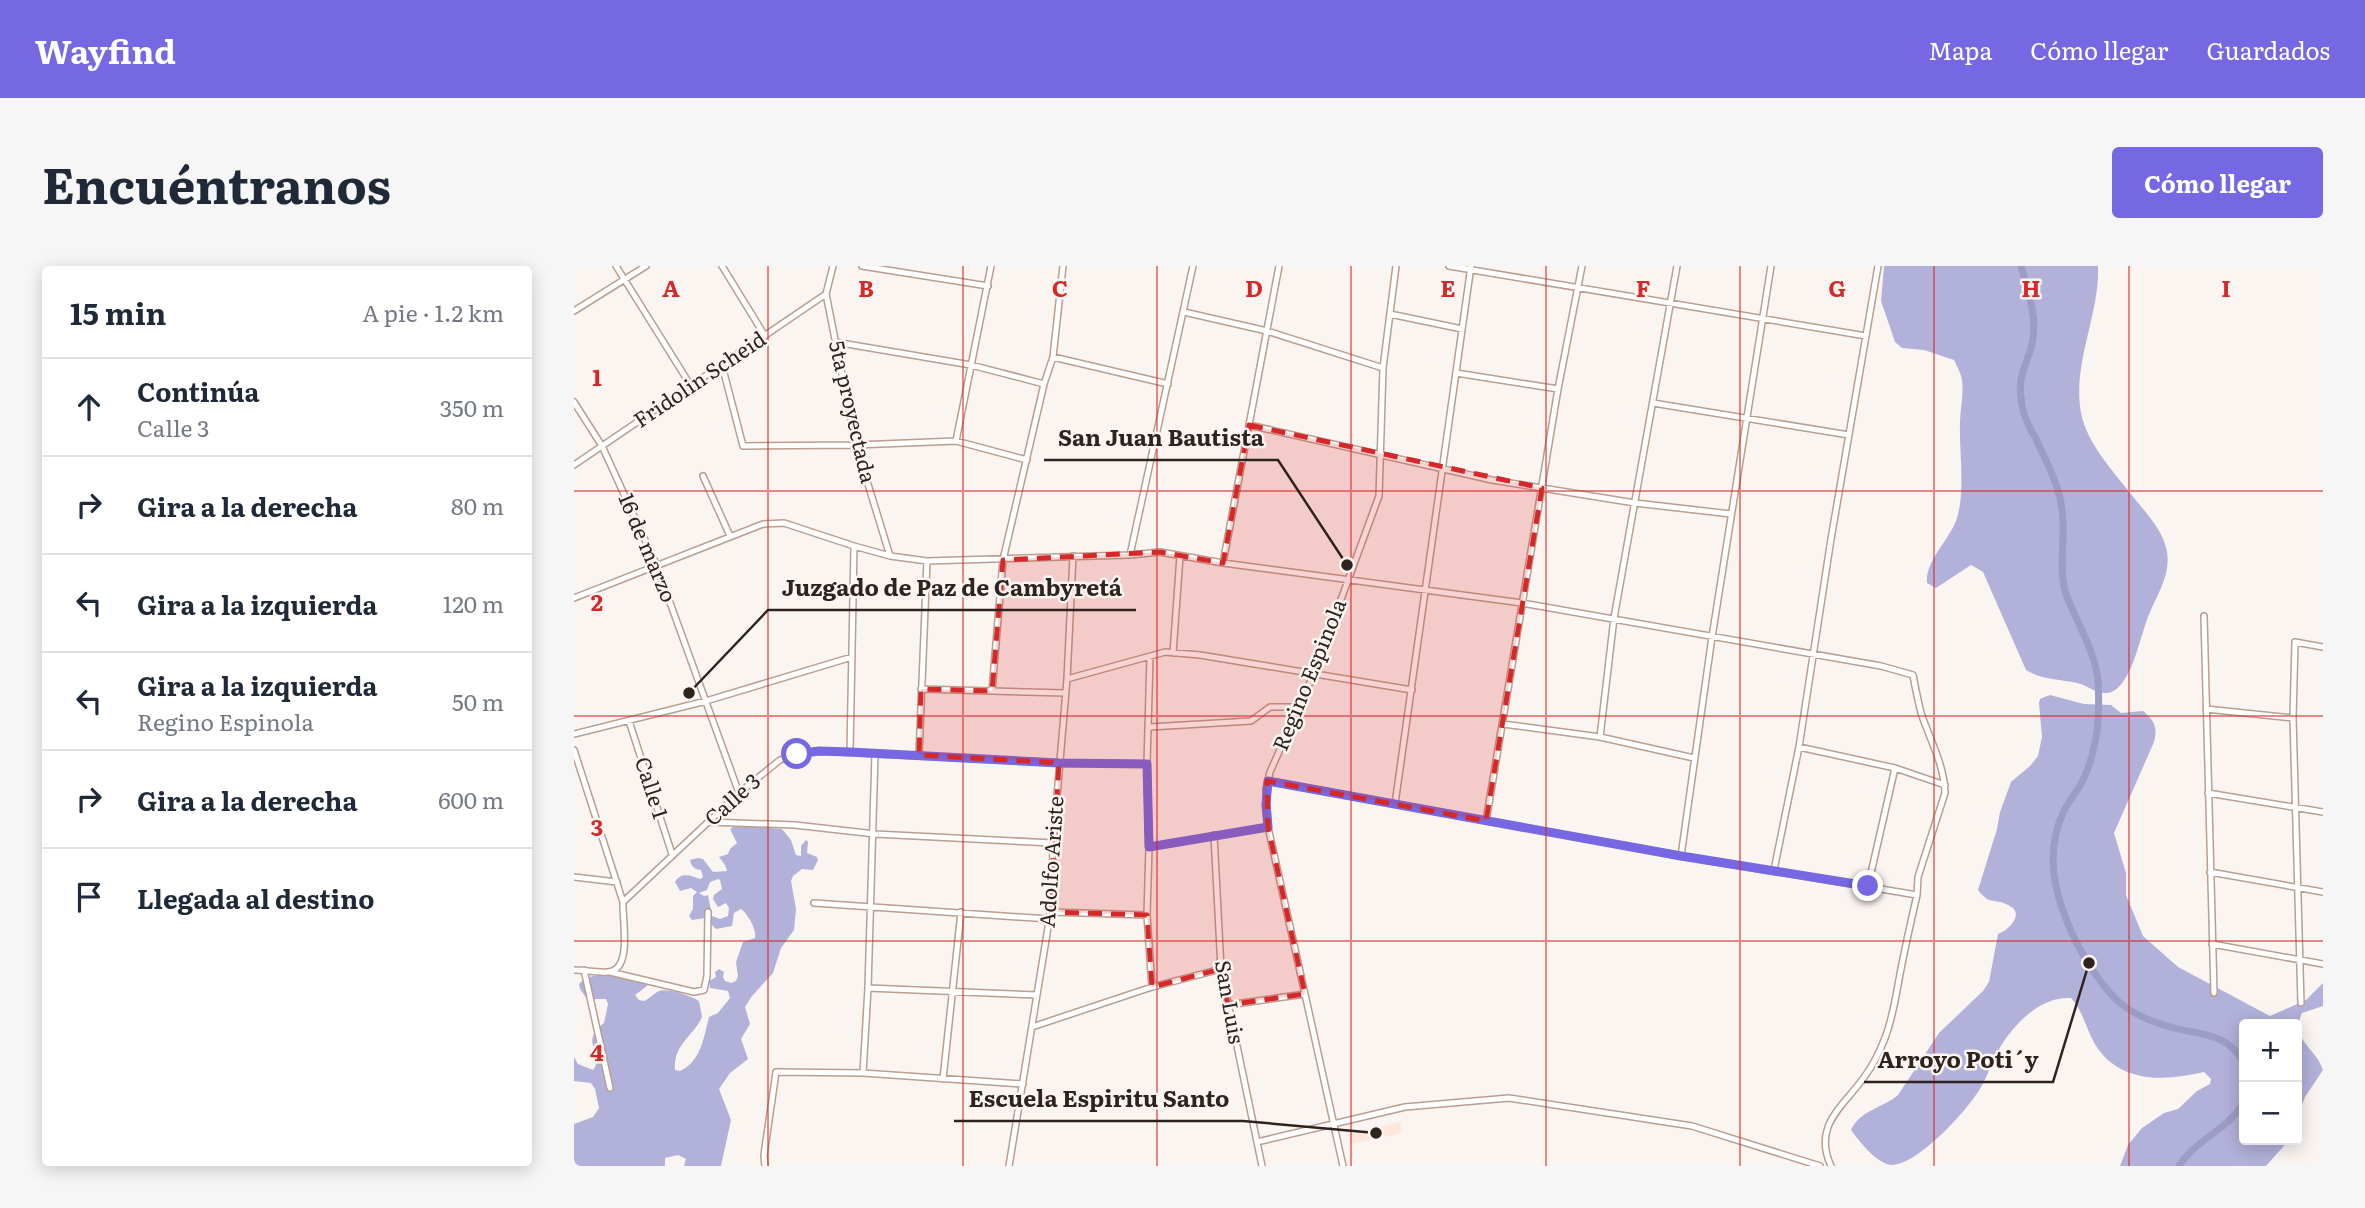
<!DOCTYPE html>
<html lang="es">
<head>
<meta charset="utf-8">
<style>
  body { margin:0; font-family:Literata,serif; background:#f6f6f7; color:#1f2937 }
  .controls { position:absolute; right:21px; bottom:21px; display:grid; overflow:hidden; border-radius:7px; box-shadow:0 4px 18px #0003 }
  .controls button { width:63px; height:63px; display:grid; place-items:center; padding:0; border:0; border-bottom:2px solid #e0e1e3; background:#fff; color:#1f2937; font:35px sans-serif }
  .stop { position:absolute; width:21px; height:21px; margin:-16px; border:5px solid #7568e2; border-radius:50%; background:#fff }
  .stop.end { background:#7568e2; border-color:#fff; box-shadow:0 2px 7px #0008 }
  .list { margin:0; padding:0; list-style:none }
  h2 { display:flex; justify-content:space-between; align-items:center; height:91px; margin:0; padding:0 28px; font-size:30px }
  h2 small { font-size:23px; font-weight:400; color:#747a83 }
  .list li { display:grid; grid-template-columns:46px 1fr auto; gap:21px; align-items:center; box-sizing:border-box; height:98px; padding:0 28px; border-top:2px solid #e0e1e3 }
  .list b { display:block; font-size:26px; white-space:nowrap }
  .list p { margin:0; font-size:23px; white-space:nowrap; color:#747a83 }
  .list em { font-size:23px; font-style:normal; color:#747a83 }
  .icon { flex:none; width:38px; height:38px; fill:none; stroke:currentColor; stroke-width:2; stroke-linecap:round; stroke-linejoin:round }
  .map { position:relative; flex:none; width:1749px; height:900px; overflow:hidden; border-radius:7px }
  header { display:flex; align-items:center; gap:42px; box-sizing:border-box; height:98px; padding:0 35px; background:#7568e2; color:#fff }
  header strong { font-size:33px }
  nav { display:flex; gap:38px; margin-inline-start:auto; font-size:24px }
  .intro { display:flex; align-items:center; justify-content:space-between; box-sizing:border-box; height:168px; padding:0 42px }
  h1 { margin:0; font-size:49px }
  .button { padding:18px 32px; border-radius:7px; background:#7568e2; color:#fff; font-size:24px; font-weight:700 }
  main { display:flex; gap:42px; padding:0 42px }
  aside { flex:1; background:#fff; border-radius:7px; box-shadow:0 4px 18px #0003 }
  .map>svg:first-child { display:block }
  .built { fill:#fee7da }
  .forest { fill:#b1b1da; fill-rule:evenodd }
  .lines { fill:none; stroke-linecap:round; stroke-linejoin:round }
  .canal { stroke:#9c9dc4; stroke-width:7 }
  .street-casing { stroke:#ba9e8e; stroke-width:8 }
  .street { stroke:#fff; stroke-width:5 }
  .route { stroke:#7568e2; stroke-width:9 }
  .marked { fill:#d62828; fill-opacity:0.2; stroke:#d62828; stroke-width:5; stroke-dasharray:14 9; stroke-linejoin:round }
  .grid { fill:none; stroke:#d62828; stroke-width:2; stroke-opacity:0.55 }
  .labels { text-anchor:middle; stroke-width:5; stroke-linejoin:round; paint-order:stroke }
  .street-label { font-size:21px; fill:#2e231d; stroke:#fbf5f2 }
  .grid-label { font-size:23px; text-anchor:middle; font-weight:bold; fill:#d62828; stroke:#fbf5f2; stroke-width:5; stroke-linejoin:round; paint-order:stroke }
  .leader { fill:none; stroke:#2e231d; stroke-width:2.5 }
  .callout-dot { fill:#2e231d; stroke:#fbf5f2; stroke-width:2.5 }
  .callout-label { font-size:23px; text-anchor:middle; font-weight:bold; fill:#2e231d; stroke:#fbf5f2; stroke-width:5; stroke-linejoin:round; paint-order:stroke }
</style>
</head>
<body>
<header>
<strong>Wayfind</strong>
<nav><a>Mapa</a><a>Cómo llegar</a><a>Guardados</a></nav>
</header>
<div class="intro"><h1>Encuéntranos</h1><a class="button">Cómo llegar</a></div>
<main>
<aside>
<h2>15 min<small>A pie · 1.2 km</small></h2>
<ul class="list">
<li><svg class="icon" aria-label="ahead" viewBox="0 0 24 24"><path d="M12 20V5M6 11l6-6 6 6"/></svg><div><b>Continúa</b><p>Calle 3</p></div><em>350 m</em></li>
<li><svg class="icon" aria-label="right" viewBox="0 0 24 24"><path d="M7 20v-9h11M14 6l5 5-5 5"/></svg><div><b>Gira a la derecha</b></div><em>80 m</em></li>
<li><svg class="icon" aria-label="left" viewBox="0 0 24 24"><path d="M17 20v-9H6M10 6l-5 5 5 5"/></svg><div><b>Gira a la izquierda</b></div><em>120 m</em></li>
<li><svg class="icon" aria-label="left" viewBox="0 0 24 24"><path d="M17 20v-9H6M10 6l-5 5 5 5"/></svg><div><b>Gira a la izquierda</b><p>Regino Espinola</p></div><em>50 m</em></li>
<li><svg class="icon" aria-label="right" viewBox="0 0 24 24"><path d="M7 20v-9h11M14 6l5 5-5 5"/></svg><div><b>Gira a la derecha</b></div><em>600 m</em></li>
<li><svg class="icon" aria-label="arrive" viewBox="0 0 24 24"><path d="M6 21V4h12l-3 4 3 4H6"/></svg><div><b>Llegada al destino</b></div></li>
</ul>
</aside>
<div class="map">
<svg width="1749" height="900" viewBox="0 0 1749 900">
  <rect width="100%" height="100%" fill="#fbf5f2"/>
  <path class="built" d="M826 856 828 867 777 878 775 868Z"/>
  <path class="forest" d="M1310 0H1524C1526 49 1498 97 1507 147 1513 177 1538 204 1557 228 1570 245 1589 263 1593 286 1597 310 1582 330 1574 351 1566 370 1557 425 1533 427 1522 428 1513 419 1503 417 1485 413 1468 414 1452 404L1409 306 1397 299 1362 322 1353 317C1351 296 1374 275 1382 255 1392 227 1385 187 1386 157 1386 143 1390 129 1388 114 1387 107 1383 101 1380 94L1350 84 1328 82 1321 76 1307 35Z
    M1476 429 1510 438 1537 439 1547 447 1569 445C1580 454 1584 461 1580 476L1540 567 1552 607V629L1569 670 1604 701 1696 750 1732 734 1749 717V740L1728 747C1716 775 1742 781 1749 804L1731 831 1723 852V758H1670V874H1715L1692 900H1546L1554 879 1568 862 1590 847 1604 843 1623 825 1636 818 1637 813 1630 806C1592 815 1547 818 1522 780 1512 764 1510 746 1497 732 1468 730 1443 755 1428 778 1420 791 1415 807 1407 821 1395 843 1343 900 1317 899 1301 896 1286 876 1277 864 1286 844 1309 842 1324 829L1365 767 1409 725 1415 716 1424 668C1437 663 1451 646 1434 639 1419 631 1418 641 1404 624L1423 563 1426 546 1437 516 1456 500 1464 490 1468 471 1465 437 1466 433Z
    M163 559 208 563 217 574 222 589 227 590V580L232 574 234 576 233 587 243 591 244 594 239 604 228 603 219 610 217 615 222 643 220 664 207 682 199 707 178 730 171 741 176 758 167 773 174 793 156 807 145 823 157 854 147 900H110L112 893 104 889 91 892V900H0V858L19 851 25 842 21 823 17 817 0 815V791L4 798 19 804C33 785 3 778 30 757L34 738 32 733H13L6 723 5 718C20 701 52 714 72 715L73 720 61 729 65 734 70 735C75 733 80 727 85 725 94 722 117 730 125 735L128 751C119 771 99 778 101 804L106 805C127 796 130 770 135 751L144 747 156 732 154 725 136 722 135 715 142 711 141 706 145 703 150 706 149 711 151 715 157 717 162 715 164 710 162 696 169 676 181 672C183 664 174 648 167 643L160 647 158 660 142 663 131 652 118 654 115 650 119 643V630L123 626 117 622 106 625 101 616C107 605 118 610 126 613L129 611 127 604C121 604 117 600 116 594L124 592 129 593 139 606 153 605 151 599 145 591 154 588 156 583 163 577 156 563ZM144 613 146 614 148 623 140 629 139 633 144 641 152 637 155 642 154 650 146 653 138 650 134 629 130 630 125 627 133 624 136 616Z"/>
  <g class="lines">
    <path class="canal" d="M1447 0C1454 25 1464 52 1458 78 1450 108 1442 110 1449 144 1451 154 1457 164 1462 173 1471 193 1483 215 1487 237 1494 269 1482 300 1493 331 1503 356 1522 388 1524 415 1526 450 1524 482 1509 514 1504 525 1495 534 1490 545 1470 586 1480 627 1498 667 1508 689 1530 726 1550 740 1561 748 1579 756 1593 760 1624 770 1652 764 1670 797
      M1605 900C1622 873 1655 864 1670 835"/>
    <defs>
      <path id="street" d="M42 0 117 120
        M148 0 191 70
        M259 0 252 28 282 179 316 290
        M288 0 414 20
        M875 0 1292 70
        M0 45 72 0
        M610 46 693 65 809 102
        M816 48 888 63
        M261 76 397 99 470 118
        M479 91 594 118
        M148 99 169 180 282 179 382 175 453 194
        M882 107 984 123
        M0 136 28 180 82 298 165 527
        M1079 137 1275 169
        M675 159 918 214 1061 237 1157 248
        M382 175 417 0
        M0 199 252 28
        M129 210 156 270
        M556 289 619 0
        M649 297 705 0
        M0 332 189 258 210 257 280 280 316 290 353 295 556 289 586 286 649 297 948 337 1307 400 1339 409C1341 421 1344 434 1347 447 1356 474 1370 498 1371 527L1344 611 1343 629C1337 655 1331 682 1326 708 1322 730 1319 751 1311 772 1306 785 1299 799 1291 810 1270 840 1238 859 1257 900
        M1630 350 1640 727
        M599 387 606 290
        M576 391 573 498 575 581 573 649 578 721
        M493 413 591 386 626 389 838 424
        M347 423 491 427
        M418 425 429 294 470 118 479 91 489 0
        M1632 443 1719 452
        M55 455 98 588
        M929 458 1026 471 1120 492
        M576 461 677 455 696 441H723
        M0 468 132 435 278 391
        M1026 471 1040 352 1103 0
        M1225 481 1321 502 1371 519
        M0 484 49 636
        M276 486 280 280
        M301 488 294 722 463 729
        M345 489 353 295
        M694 515 1107 590 1343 629
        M1634 527 1749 546
        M821 538 897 0
        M912 555 984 123 1008 0
        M135 556 221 559 301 568 479 577
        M640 569 647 703 688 900
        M575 581 694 561
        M1107 590 1138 371 1197 0
        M1200 604 1225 481 1257 273 1304 0
        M1636 606 1749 626
        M0 611 43 616
        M1294 620 1321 502
        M240 637 475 653
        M476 646 573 649
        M1638 678 1749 698
        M0 704C11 704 23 707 34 706 59 704 48 654 49 636L165 527 206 494 223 488 245 485 485 497 573 498
        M10 704 36 822
        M36 706 120 726 130 724 133 710 134 646
        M1727 737 1719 452 1721 376 1749 381
        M654 739 731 728
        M458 761 578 721 647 703
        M289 807 294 722
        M369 813 387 646
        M683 876 831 841 935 832 1118 860 1246 900
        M191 900 190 889 202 806 289 807 449 818
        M435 900 478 637 479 577 493 413 499 290
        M769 900 694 561 692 523 696 506 740 407 805 230 809 102 822 0"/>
    </defs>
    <use href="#street" class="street-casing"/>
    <use href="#street" class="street"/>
  </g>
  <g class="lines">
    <path class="route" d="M223 488 245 485 276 486 485 497 573 498 575 581 694 561 692 539 694 515 1107 590 1294 620"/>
  </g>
  <path class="marked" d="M675 159 968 222 912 555 693 515 694 561 731 728 654 739 647 703 578 721 573 649 476 646 485 497 345 489 347 423 418 425 429 294 586 286 649 297Z"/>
  <path class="grid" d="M194 0V900M389 0V900M583 0V900M777 0V900M972 0V900M1166 0V900M1360 0V900M1555 0V900M0 225H1749M0 450H1749M0 675H1749"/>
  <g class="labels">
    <g class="street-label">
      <text transform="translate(126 114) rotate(-34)" y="7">Fridolin Scheid</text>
      <text transform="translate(278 146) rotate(77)" y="7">5ta proyectada</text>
      <text transform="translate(73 282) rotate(67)" y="7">16 de marzo</text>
      <text transform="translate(736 409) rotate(-68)" y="7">Regino Espinola</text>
      <text transform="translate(77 522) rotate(72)" y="7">Calle 1</text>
      <text transform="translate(159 534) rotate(-42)" y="7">Calle 3</text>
      <text transform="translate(478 596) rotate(-86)" y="7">Adolfo Ariste</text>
      <text transform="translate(655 736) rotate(80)" y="7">San Luis</text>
    </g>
  </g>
  <g class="grid-label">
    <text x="97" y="31">A</text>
    <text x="292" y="31">B</text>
    <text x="486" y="31">C</text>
    <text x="680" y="31">D</text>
    <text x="874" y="31">E</text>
    <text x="1069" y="31">F</text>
    <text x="1263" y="31">G</text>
    <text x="1457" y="31">H</text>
    <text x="1652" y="31">I</text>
    <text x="23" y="120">1</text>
    <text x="23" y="345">2</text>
    <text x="23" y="570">3</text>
    <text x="23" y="795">4</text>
  </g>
  <path class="leader" d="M773 299L704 194H470M115 427L194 344H562M1515 697L1479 816H1290M802 867L669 855H380"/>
  <g class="callout-dot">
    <circle cx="773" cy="299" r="7"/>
    <circle cx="115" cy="427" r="7"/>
    <circle cx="1515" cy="697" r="7"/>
    <circle cx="802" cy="867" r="7"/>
  </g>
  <g class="callout-label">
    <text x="587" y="180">San Juan Bautista</text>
    <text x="378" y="330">Juzgado de Paz de Cambyretá</text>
    <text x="1384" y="802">Arroyo Poti´y</text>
    <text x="525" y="841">Escuela Espiritu Santo</text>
  </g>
</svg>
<div class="controls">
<button>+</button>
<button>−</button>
</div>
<div class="stop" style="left:223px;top:488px"></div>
<div class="stop end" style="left:1294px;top:620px"></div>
</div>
</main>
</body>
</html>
